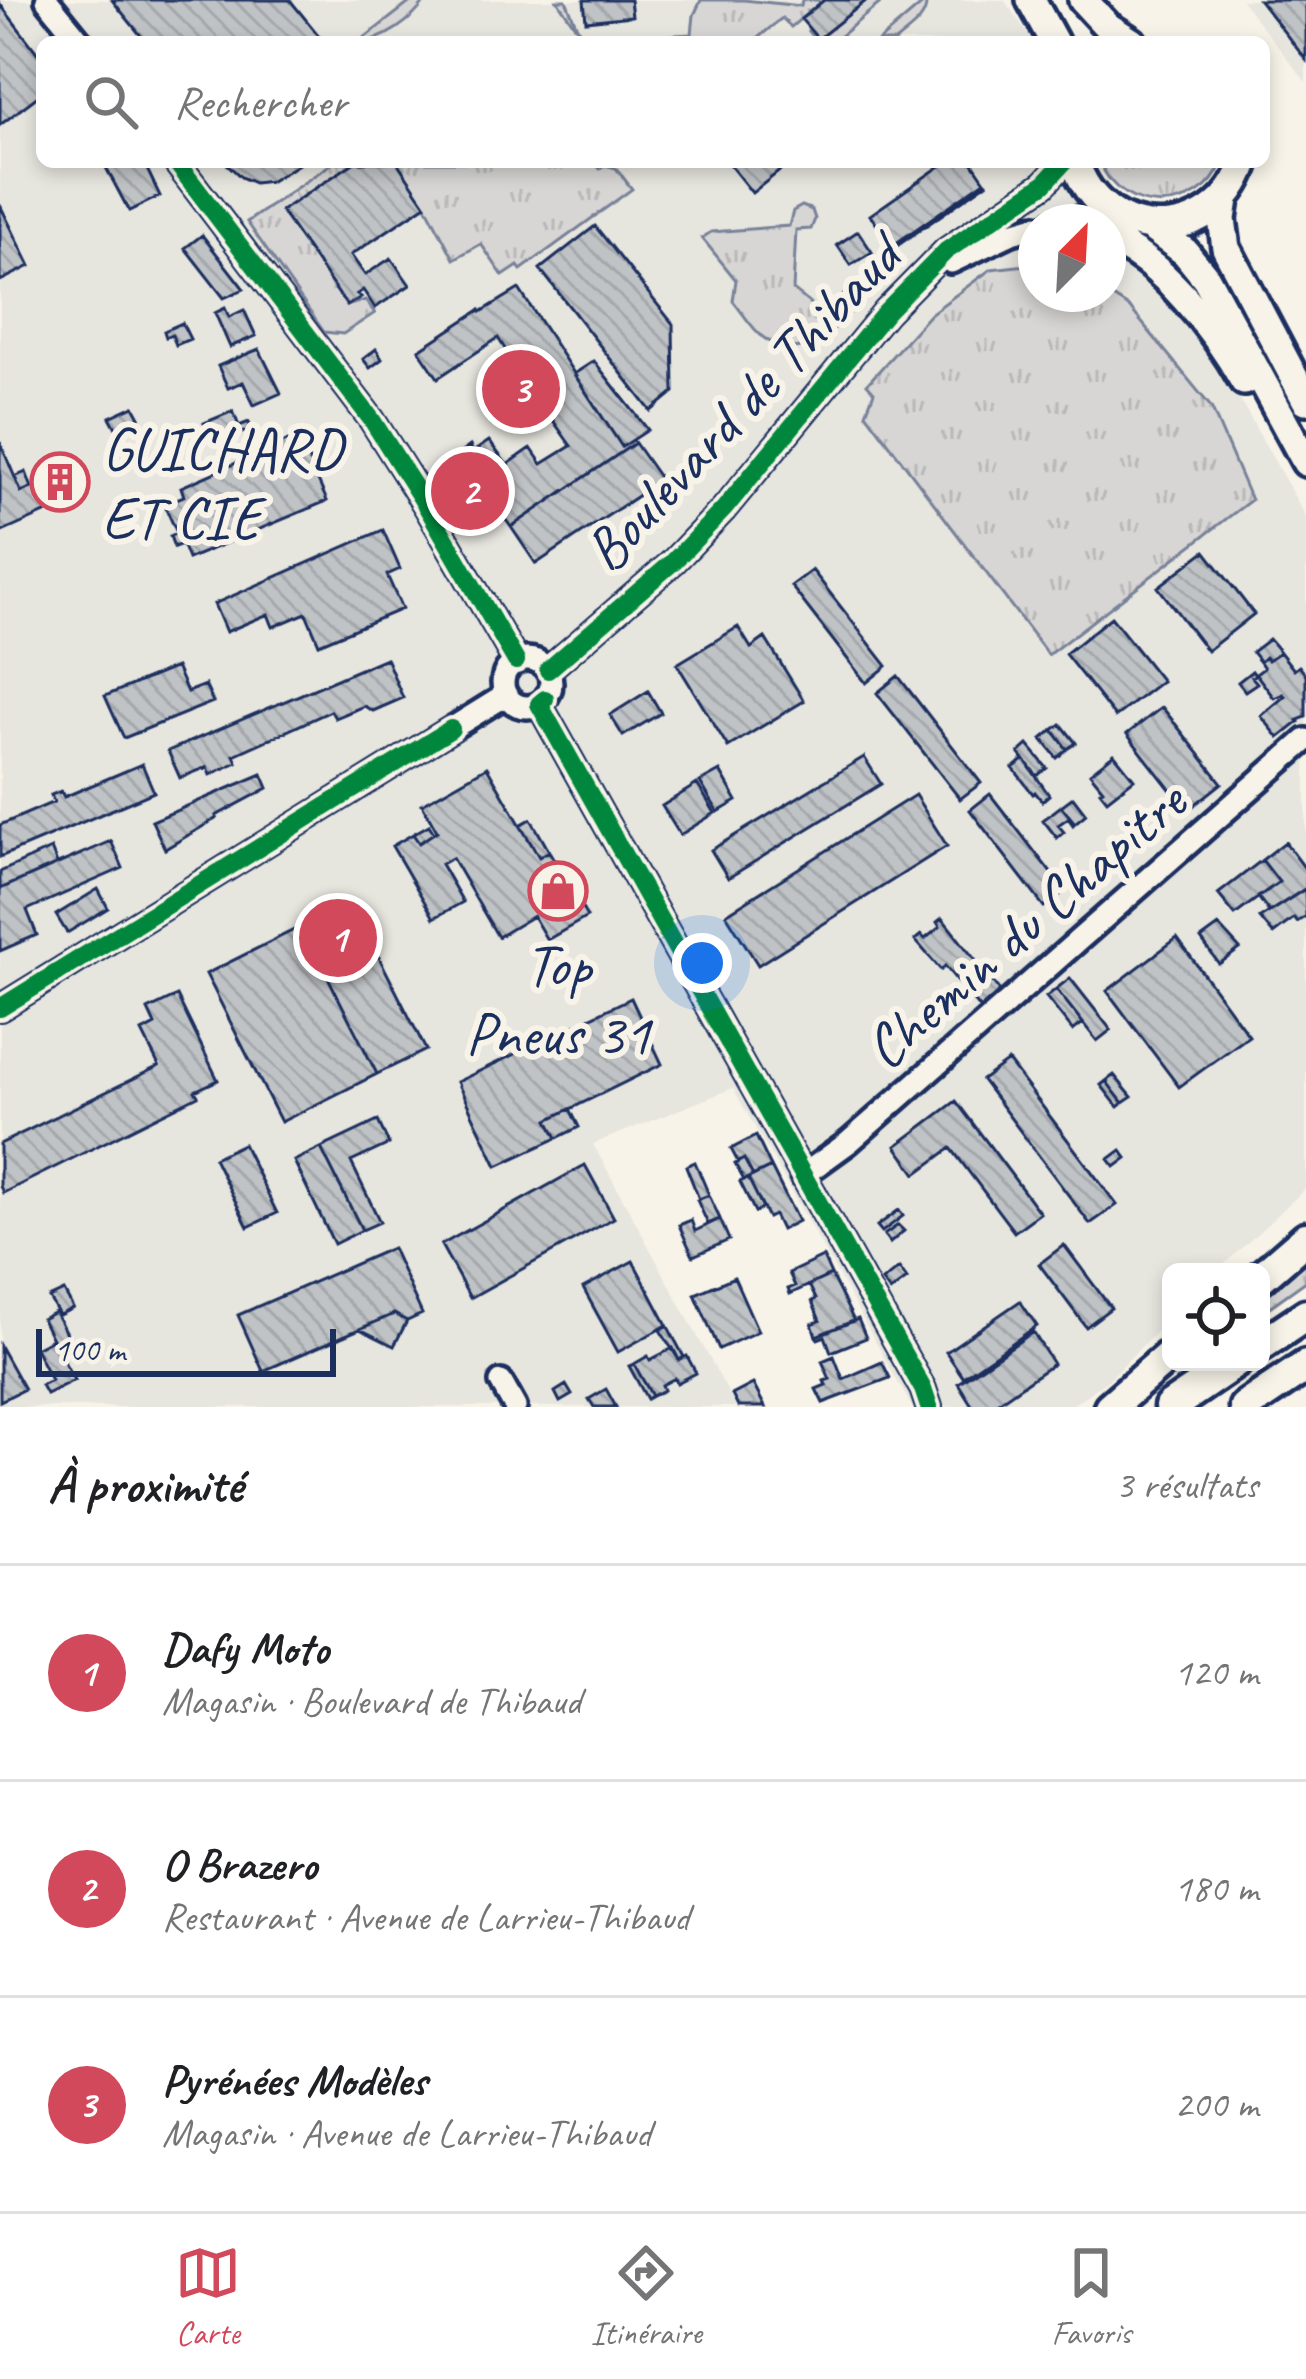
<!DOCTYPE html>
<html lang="fr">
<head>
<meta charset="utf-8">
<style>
  body { margin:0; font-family:Caveat,sans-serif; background:#f2f2f2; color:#202124 }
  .controls { position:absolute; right:36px; bottom:36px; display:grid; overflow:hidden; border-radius:18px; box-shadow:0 6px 18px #0003 }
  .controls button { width:108px; height:108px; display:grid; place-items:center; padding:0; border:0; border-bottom:3px solid #e0e0e0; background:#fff; color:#202124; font:60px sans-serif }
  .compass { position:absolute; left:1018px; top:204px; width:108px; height:108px; border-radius:50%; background:#fff; box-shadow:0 6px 18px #0003; rotate:24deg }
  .scale { position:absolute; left:36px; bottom:30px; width:300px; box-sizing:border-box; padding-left:12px; border:6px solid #1b2f5e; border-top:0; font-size:33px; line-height:42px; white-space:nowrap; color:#1b2f5e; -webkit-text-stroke:9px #f7f3e8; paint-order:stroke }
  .you { position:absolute; left:702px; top:963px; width:42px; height:42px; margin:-30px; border:9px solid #fff; border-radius:50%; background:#1a73e8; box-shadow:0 0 0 18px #1a73e833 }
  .badge { display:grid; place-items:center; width:78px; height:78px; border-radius:50%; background:#d1495b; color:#fff; font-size:39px; font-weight:700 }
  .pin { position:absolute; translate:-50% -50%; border:6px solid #fff; box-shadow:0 3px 12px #0006 }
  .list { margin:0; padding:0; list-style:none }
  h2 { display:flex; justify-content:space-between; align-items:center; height:156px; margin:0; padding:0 48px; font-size:51px }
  h2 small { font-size:39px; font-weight:400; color:#757577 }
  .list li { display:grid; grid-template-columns:78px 1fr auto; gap:36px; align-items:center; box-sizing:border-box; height:216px; padding:0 48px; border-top:3px solid #e0e0e0 }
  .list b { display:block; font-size:45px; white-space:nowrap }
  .list p { margin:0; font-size:39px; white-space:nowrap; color:#757577 }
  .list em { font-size:39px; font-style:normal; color:#757577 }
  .icon { flex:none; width:66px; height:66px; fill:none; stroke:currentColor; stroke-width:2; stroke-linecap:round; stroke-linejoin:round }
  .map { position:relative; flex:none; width:1306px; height:1407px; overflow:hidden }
  .search { position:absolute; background:#fff; box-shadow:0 6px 18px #0003; left:36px; right:36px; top:36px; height:132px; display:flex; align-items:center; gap:30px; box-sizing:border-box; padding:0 42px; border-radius:18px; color:#757577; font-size:45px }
  .sheet { height:804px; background:#fff }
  nav { display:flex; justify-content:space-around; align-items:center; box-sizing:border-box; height:168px; border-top:3px solid #e0e0e0; background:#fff; font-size:33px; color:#757577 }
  nav a { display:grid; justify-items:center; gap:6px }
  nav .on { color:#d1495b }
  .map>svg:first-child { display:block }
  .built { fill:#e6e5de; fill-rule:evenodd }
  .grass { fill:url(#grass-tufts); stroke:#798299; stroke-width:3 }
  .building { fill:url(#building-back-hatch); stroke:#1b2f5e; stroke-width:3 }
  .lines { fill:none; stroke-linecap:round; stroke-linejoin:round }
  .minor-casing { stroke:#1b2f5e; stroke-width:30 }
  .major-casing { stroke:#1b2f5e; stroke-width:36 }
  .highway-casing { stroke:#1b2f5e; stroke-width:39 }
  .minor { stroke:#f7f3e8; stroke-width:21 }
  .major { stroke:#f7f3e8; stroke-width:27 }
  .highway { stroke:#f7f3e8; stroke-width:30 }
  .cycleway-casing { stroke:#f7f3e8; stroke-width:26 }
  .cycleway { stroke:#00873e; stroke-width:18 }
  .labels { text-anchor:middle; stroke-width:12; stroke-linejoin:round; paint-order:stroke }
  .street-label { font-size:60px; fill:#1b2f5e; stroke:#f7f3e8 }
  .poi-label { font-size:60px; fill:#1b2f5e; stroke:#f7f3e8; text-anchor:start }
</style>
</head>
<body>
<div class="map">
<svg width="1306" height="1407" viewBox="0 0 1306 1407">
  <defs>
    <pattern id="grass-tufts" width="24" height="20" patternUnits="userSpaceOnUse" patternTransform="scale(3)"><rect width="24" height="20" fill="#d7d6d4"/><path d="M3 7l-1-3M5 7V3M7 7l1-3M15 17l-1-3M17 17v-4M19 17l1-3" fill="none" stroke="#b8b8b8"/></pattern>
    <pattern id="building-back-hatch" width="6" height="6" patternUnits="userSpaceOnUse" patternTransform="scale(3)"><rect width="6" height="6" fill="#c0c3c5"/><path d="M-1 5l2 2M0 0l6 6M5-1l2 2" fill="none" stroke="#a4a8ac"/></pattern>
  </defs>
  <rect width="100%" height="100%" fill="#f7f3e8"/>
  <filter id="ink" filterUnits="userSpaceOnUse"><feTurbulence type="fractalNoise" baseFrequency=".00833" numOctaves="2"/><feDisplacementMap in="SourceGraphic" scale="24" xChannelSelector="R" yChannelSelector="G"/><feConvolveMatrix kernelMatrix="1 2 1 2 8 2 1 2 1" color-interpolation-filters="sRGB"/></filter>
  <g filter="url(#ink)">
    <path class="built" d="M0 0H1004L1034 42H42V162H1088L1133 262 1227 377 1306 517V1188L1216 1272H1171V1317L1108 1380 1069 1407H912L733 1088 593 1144 736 1407H0ZM1036 222H1108V294H1036Z
      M1241 0H1306V82Z"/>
    <path class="grass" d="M413 0H426C413 20 383 42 359 42Z
      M557 0H566L577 27 586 37 603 39 692 34 694 15 701 0H744L801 6 802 0H818L820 3 791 27 782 18 753 42H672L668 37 662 42H586Z
      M867 0H884L833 42H817L807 30 818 39Z
      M926 1C928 20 907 31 895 42H878Z
      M334 162H355L281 211 347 306 365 300 375 313 343 334 324 332 247 222Z
      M397 162H594L600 169 605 165 616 168 632 189 521 270 518 266 503 276 481 244 454 259 426 206Z
      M1100 162H1222C1202 217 1120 218 1100 162Z
      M802 206 812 210 815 219 811 229 796 230 793 290 827 317 854 281 859 285 873 288C846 316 809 370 764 338 752 329 743 313 733 301L736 280 702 238 711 232 789 226 793 211Z
      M1036 264V294H1108L1130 308 1211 407 1251 500 1048 655 866 413 874 392 867 384 930 314 991 269Z
      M1306 1252V1281L1261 1313V1291Z"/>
    <path class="building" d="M112 0H290L324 42H146Z
      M584 0H630L632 16 586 21Z
      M824 0H867L818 39 801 19Z
      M1259 0H1306V60Z
      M0 4 42 59V93L0 125Z
      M103 162H141L145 165 160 196 129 211Z
      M225 162H302L271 181 254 183 241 177Z
      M355 162H397L426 205 351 255 365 275 391 258 410 285 375 308 363 290 357 294 361 297 347 306 281 211Z
      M732 162H791L752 193 729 164Z
      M946 162H972L985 181 892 246 870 215Z
      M985 181 987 183 894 248 892 246Z
      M0 205 30 266 0 281Z
      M595 226 673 324 674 392 651 411 540 269Z
      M858 231 872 252 851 265 837 245Z
      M202 235 244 289 224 298 185 248Z
      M519 289 622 447 633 440 635 443 511 527 501 513 481 526 448 477 469 462 466 457 489 441 507 465 531 448 542 464 571 446 533 392 525 396 513 378 521 374 498 338 438 378 419 350 480 310 481 312Z
      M225 308 229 317 244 310 256 336 230 347 215 313Z
      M182 323 190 339 176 345 172 335 166 337 164 331Z
      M259 349 281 393 254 405 243 382 228 388 218 366Z
      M376 349 382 359 370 368 363 359Z
      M594 361 648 430 622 447 574 374Z
      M134 406 140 417 116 428 110 417Z
      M233 411 239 426 249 422 251 429 220 442 218 437 211 440 204 423Z
      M298 436 327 501 188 559 182 544 174 547 170 536 177 533 164 504 184 496 181 487Z
      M0 442 21 492 71 472 81 497 0 533Z
      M635 443 661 480 536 564 511 527Z
      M470 446 473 452 466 457 469 462 454 472 448 462Z
      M26 472 32 488 21 492 15 477Z
      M383 530 400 569 387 575 402 609 319 644 306 613 273 627 268 614 226 632 214 604Z
      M1205 551 1254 614 1207 651 1158 587Z
      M812 570 887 666 866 683 791 586Z
      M1111 617 1162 681 1115 717 1065 654Z
      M738 627 751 648 765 638 804 701 728 747 677 664Z
      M1269 639 1280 652 1268 660 1265 657 1260 662 1252 652Z
      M1280 652 1294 670 1299 666 1306 675V717L1298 720 1299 722 1279 738 1261 716 1285 696 1283 694 1274 698 1256 674 1264 668 1260 662 1265 657 1268 660Z
      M386 658 403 698 373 711 364 706 335 718 331 711 234 755 237 762 210 775 207 767 180 778 168 751Z
      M176 667 187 692 205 685 213 702 124 738 105 696Z
      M1252 671 1255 675 1252 677 1257 683 1245 691 1238 682Z
      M898 676 981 783 960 799 877 693Z
      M648 691 661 713 623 736 610 715Z
      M1162 707 1222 783 1187 811 1127 734Z
      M1061 724 1076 743 1067 749 1053 730Z
      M1053 730 1067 749 1057 758 1042 739Z
      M1028 745 1047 768 1037 776 1019 753Z
      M1114 754 1134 779 1107 800 1100 791 1103 789 1090 773Z
      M864 757 881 784 728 878 711 850Z
      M1024 759 1049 795 1042 801 1035 792 1033 794 1013 768Z
      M142 764 154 792 0 857V825L54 802 51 795 61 791 64 797Z
      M487 767 539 857 549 851 587 917 547 940 533 916 498 937 452 858 441 864 463 902 434 918 392 846 413 834 419 843 437 831 422 804Z
      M720 771 737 801 718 812 700 782Z
      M262 774 268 788 216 816 217 818 165 849 152 821Z
      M697 784 715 813 680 835 662 806Z
      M990 794 1065 891 1044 907 970 810Z
      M915 795 947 846 758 965 726 914Z
      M1073 797 1086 814 1075 823 1061 806Z
      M1061 806 1075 823 1073 825 1068 818 1058 825 1064 832 1057 838 1043 820Z
      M531 819 549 851 539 857 520 825Z
      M429 825 434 833 419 843 413 834Z
      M111 841 123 868 27 910 37 935 0 951V889Z
      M1285 842 1306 870V888L1269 912 1258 897 1279 882 1262 860Z
      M51 849 57 864 0 889V872Z
      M1262 860 1279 882 1235 915 1218 894Z
      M98 889 108 908 67 933 56 915Z
      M1305 889 1306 916 1297 922 1294 918 1273 934 1260 918Z
      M351 902 426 1050 377 1074 302 926Z
      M942 918 1000 991 980 1009 945 966 941 970 915 940 921 935 925 939 940 927 937 922Z
      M302 926 377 1074 281 1122 206 974Z
      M1219 926 1240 949 1219 964 1201 939Z
      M1177 938 1249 1036 1179 1087 1107 991Z
      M1070 978 1111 1030 1097 1041 1056 989Z
      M1056 989 1083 1023 1073 1031 1046 997Z
      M177 996 218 1080 195 1091 198 1096 3 1193 0 1186V1144L159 1066 142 1032 155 1025 148 1010Z
      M631 998 662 1064 548 1120 557 1138 497 1166 457 1082Z
      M1008 1061 1117 1205 1090 1224 982 1080Z
      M1114 1075 1132 1097 1123 1103 1106 1081Z
      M1106 1081 1123 1103 1118 1107 1101 1085Z
      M956 1101 1040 1213 1014 1232 951 1148 916 1174 896 1146Z
      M570 1109 579 1127 557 1138 548 1120Z
      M378 1121 389 1144 351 1162 380 1222 362 1230 321 1148Z
      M756 1136 771 1167 753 1176 744 1159 738 1162 731 1149Z
      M243 1144 277 1213 248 1227 214 1158Z
      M321 1148 362 1230 334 1244 294 1161Z
      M1121 1150 1127 1158 1115 1167 1109 1159Z
      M744 1159 753 1176 744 1180 735 1164Z
      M695 1162 709 1195 699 1199 686 1166Z
      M585 1165 614 1218 470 1298 441 1245Z
      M771 1167 798 1221 781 1230 774 1215 768 1218 748 1178Z
      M748 1178 763 1208 755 1212 740 1182Z
      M709 1195 720 1219 708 1224 697 1200Z
      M899 1210 903 1216 882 1232 877 1226Z
      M720 1219 729 1240 693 1256 679 1225 691 1220 695 1231Z
      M898 1225 904 1231 890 1243 884 1235Z
      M1064 1245 1111 1308 1086 1327 1039 1264Z
      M392 1248 422 1314 407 1321 394 1314 263 1371 238 1315Z
      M823 1257 831 1275 790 1294 788 1289 795 1286 789 1273Z
      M633 1261 667 1325 618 1352 583 1288Z
      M899 1268 907 1279 890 1292 882 1281Z
      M831 1275 854 1321 816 1336 812 1324 820 1321 812 1301 816 1299 809 1285Z
      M734 1277 758 1331 719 1349 695 1294Z
      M64 1291 73 1308 59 1315 49 1298Z
      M1020 1301 1037 1326 963 1377 946 1352Z
      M55 1312 72 1345 59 1353 42 1319Z
      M394 1314 407 1321 394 1346 360 1329Z
      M858 1319 866 1338 831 1352 825 1336 818 1339 816 1336Z
      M667 1325 684 1357 679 1360 660 1330Z
      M1033 1332 1053 1364 991 1407H973L958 1383Z
      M52 1339 74 1380 46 1394 41 1385 51 1380 35 1348Z
      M0 1346 24 1389 0 1401Z
      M673 1348 679 1360 687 1356 696 1373 677 1383 675 1378 662 1385 664 1390 652 1396 634 1364 648 1356 650 1360Z
      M834 1356 843 1379 882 1362 890 1378 823 1403 816 1389 826 1385 824 1381 830 1379 822 1361Z
      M634 1364 652 1396 647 1399 629 1366Z
      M753 1384 765 1407H738L732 1395Z
      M566 1385 572 1395 560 1402 555 1392Z
      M606 1389 616 1407H594L589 1399Z"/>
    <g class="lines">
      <defs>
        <path id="minor" d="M47 0 81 42
          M176 162 372 420 427 507 516 661
          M1053 222 1079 218 1124 220
          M951 262 1012 233 1036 226
          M503 683a24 24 0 1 1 48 0a24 24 0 1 1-48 0Z
          M548 670 673 562 724 509 886 312 946 251 1044 184 1064 162
          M539 704 923 1389 929 1407
          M0 1008 506 695
          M802 1176 849 1142 1306 740
          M501 1382 515 1407"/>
        <path id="major" d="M1031 0 1054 42
          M1083 0 1107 26 1132 42
          M1075 162C1103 248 1216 248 1245 162
          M1225 199 1222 219 1226 248 1306 400
          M1151 227 1185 252 1206 278 1306 462
          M1108 240C1160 257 1218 334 1244 381"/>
        <path id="highway" d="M1261 1277 1306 1238
          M1261 1345 1306 1315
          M1110 1407 1171 1354
          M1170 1407 1236 1362
          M1245 1407 1306 1366"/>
      </defs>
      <use href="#minor" class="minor-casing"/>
      <use href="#major" class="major-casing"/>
      <use href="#highway" class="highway-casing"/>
      <use href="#minor" class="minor"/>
      <use href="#major" class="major"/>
      <use href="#highway" class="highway"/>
      <defs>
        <path id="cycleway" d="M176 162 372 420 427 507 516 661
          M548 670 673 562 724 509 886 312 946 251 1044 184 1064 162
          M545 699 539 704 923 1389 929 1407
          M0 1008 451 729"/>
      </defs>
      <use href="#cycleway" class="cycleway-casing"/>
      <use href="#cycleway" class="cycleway"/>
    </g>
  </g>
  <defs>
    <symbol id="building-ring" viewBox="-11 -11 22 22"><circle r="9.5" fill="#f7f3e8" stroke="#d1495b" stroke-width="1.5"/><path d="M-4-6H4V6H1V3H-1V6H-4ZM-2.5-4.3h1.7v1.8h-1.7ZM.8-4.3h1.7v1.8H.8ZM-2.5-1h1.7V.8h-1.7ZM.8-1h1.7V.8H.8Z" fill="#d1495b"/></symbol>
    <symbol id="shop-ring" viewBox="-11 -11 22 22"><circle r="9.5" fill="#f7f3e8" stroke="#d1495b" stroke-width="1.5"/><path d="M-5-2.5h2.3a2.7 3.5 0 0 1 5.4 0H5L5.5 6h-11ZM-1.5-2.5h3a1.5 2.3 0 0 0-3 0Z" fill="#d1495b"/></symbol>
  </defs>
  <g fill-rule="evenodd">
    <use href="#building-ring" x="27" y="449" width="66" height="66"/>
    <use href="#shop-ring" x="525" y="858" width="66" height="66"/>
  </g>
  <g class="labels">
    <g class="street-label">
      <text transform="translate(741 403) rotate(-47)" y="21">Boulevard de Thibaud</text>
      <text transform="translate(1024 924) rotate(-41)" y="21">Chemin du Chapitre</text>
    </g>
    <g class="poi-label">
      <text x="102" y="469">GUICHARD<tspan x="102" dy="69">ET CIE</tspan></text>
      <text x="558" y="985" text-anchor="middle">Top<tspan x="558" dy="69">Pneus 31</tspan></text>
    </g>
  </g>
</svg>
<div class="controls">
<button><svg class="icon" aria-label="locate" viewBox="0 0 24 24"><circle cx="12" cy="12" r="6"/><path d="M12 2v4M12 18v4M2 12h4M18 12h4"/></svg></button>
</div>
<svg class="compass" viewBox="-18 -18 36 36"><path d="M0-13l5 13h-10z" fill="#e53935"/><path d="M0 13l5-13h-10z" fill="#757577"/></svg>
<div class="scale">100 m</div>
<div class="you"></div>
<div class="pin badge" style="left:338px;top:938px">1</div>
<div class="pin badge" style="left:470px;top:491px">2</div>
<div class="pin badge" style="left:521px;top:389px">3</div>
<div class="search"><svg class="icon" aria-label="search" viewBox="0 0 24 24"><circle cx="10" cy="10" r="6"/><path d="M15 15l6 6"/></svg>Rechercher</div>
</div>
<section class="sheet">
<h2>À proximité<small>3 résultats</small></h2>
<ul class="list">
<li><span class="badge">1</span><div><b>Dafy Moto</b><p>Magasin · Boulevard de Thibaud</p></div><em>120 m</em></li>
<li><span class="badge">2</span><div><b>O Brazero</b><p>Restaurant · Avenue de Larrieu-Thibaud</p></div><em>180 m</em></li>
<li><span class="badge">3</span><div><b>Pyrénées Modèles</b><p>Magasin · Avenue de Larrieu-Thibaud</p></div><em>200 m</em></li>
</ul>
</section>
<nav>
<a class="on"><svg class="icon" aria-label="map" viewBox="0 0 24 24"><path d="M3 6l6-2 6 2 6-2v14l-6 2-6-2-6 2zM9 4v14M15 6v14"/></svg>Carte</a>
<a><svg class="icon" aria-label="directions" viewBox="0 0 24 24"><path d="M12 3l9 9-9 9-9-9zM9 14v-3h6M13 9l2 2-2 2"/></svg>Itinéraire</a>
<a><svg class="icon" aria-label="saved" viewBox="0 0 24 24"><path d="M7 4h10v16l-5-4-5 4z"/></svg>Favoris</a>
</nav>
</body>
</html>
